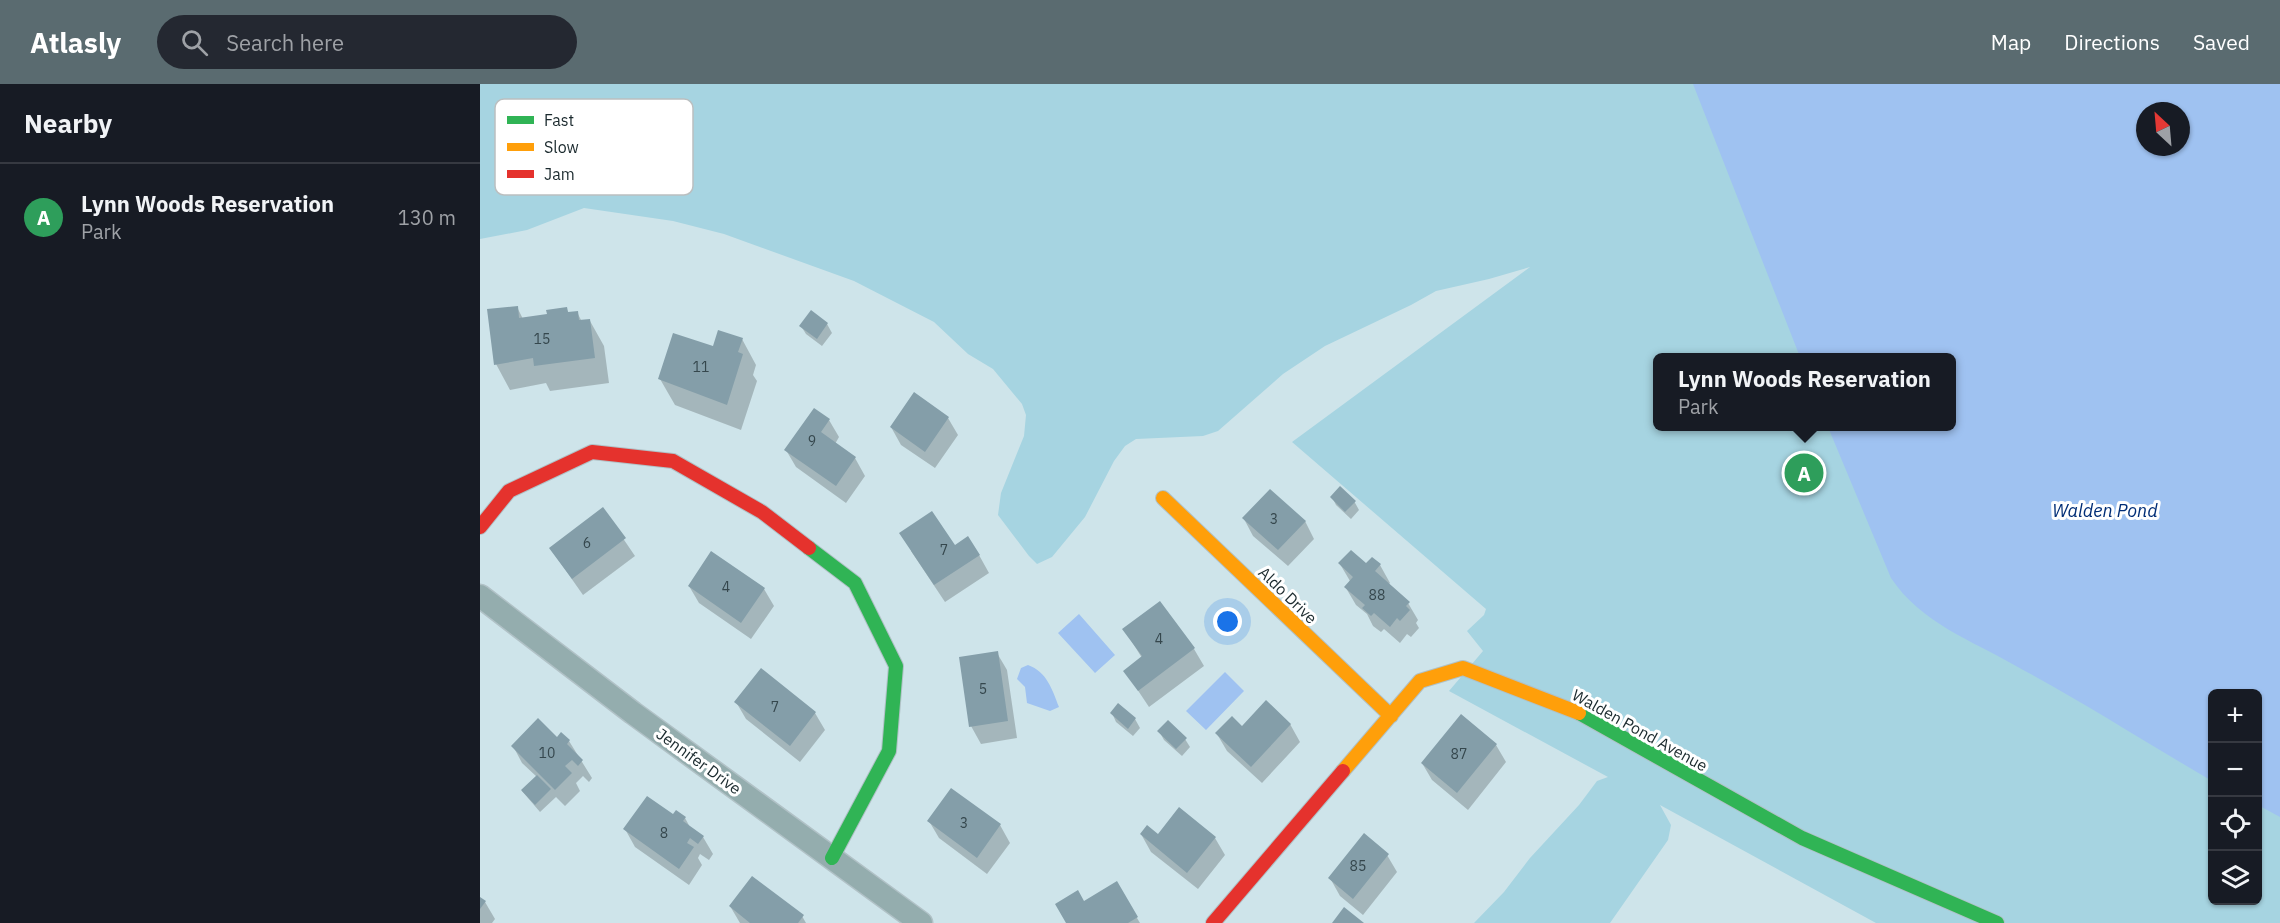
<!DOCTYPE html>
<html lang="en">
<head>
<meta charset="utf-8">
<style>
  body { margin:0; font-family:"IBM Plex Sans",sans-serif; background:#242831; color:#f1f3f6 }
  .controls { position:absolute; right:18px; bottom:18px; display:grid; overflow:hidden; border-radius:9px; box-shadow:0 2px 4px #0004 }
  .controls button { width:54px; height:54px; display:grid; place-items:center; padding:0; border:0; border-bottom:2px solid #363941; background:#171b24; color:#f1f3f6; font:30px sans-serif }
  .compass { position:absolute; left:1656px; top:18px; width:54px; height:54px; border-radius:50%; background:#171b24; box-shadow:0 2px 4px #0004; rotate:334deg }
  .you { position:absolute; left:748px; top:538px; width:21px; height:21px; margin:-15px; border:4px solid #fff; border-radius:50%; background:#1a73e8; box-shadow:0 0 0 9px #1a73e833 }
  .badge { display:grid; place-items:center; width:39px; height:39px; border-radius:50%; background:#5a6b70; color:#fff; font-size:20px; font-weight:700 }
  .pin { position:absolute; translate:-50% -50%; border:3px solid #fff; box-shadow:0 2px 6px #0006 }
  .popup { position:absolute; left:1173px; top:269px; width:303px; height:78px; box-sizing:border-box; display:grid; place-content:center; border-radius:9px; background:#171b24; filter:drop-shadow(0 2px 4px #0005); font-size:20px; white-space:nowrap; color:#9ea1a6 }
  .popup b { font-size:22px; color:#f1f3f6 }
  .popup::after { content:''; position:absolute; left:50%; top:100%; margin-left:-12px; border:12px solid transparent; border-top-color:#171b24 }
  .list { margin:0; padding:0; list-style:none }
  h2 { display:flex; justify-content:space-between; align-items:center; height:78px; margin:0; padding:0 24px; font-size:26px }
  h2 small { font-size:20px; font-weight:400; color:#9ea1a6 }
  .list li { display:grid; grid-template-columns:39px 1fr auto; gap:18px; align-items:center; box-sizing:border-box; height:108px; padding:0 24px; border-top:2px solid #363941 }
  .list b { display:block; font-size:22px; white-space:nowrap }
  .list p { margin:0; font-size:20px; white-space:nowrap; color:#9ea1a6 }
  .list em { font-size:20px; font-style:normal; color:#9ea1a6 }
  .icon { flex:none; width:33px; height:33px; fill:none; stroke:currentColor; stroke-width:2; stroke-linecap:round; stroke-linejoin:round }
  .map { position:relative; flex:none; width:1800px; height:839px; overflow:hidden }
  header { display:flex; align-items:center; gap:36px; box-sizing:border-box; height:84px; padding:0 30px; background:#5a6b70; color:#fff }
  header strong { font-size:28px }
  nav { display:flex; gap:33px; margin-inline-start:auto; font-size:21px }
  .search { width:420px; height:54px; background:#242831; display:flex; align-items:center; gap:15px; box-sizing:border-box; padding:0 21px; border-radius:33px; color:#9ea1a6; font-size:22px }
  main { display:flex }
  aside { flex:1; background:#171b24 }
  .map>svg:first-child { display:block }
  .green { fill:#a6d4e1; fill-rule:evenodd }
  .water { fill:#9fc2f1; fill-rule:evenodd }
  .shadow { fill:#0003 }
  .building { fill:#849ea9 }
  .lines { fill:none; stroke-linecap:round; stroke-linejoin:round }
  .street-casing { stroke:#b0c1c6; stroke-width:25 }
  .fast-casing { stroke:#b0c1c6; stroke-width:16 }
  .slow-casing { stroke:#b0c1c6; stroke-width:16 }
  .jam-casing { stroke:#b0c1c6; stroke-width:16 }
  .street { stroke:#94adae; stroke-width:22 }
  .fast { stroke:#30b455; stroke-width:14 }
  .slow { stroke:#ff9f0a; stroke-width:14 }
  .jam { stroke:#e5322d; stroke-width:14 }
  .labels { text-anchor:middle; stroke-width:6; stroke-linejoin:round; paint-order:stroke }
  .number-label { font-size:14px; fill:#35474d }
  .street-label { font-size:16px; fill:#1b2a2e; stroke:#fff }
  .water-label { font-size:18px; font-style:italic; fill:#002d76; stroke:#fff }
  .key { fill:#fff; stroke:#bbbfc0; stroke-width:1.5 }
  .key-label { font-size:16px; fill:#1b2a2e }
</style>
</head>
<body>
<header>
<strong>Atlasly</strong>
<div class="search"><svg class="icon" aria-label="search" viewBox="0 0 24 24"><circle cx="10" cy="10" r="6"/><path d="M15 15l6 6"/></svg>Search here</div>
<nav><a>Map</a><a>Directions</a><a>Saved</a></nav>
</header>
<main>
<aside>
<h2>Nearby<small></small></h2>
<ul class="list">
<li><span class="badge" style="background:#2e9e5b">A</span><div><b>Lynn Woods Reservation</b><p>Park</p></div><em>130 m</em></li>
</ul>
</aside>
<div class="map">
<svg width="1800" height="839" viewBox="0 0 1800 839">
  <rect width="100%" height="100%" fill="#cee4ea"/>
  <path class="green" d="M0 0H1800V839H1396L1180 721 1191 741 1188 756 1130 839H994L1024 808 1050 774 1099 721 1117 697 1128 693 969 607 1003 567 987 547 1004 531 1006 525 812 358 1050 183 1009 195 956 207 931 221 845 262 803 290 738 347 723 352 656 355 645 362 634 377 605 433 572 473 557 480 549 472 518 431 521 409 544 352 546 331 542 320 513 285 488 270 454 238 374 197 244 150 193 137 104 124 47 146 0 155ZM1665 27H1701V63H1665ZM1177 274H1471V342H1177ZM1732 610H1778V816H1732Z"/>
  <path class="water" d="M1213 0H1800V733L1778 721V610H1732V697C1667 659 1603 618 1536 582 1491 556 1441 539 1411 494L1348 343 1471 342V274L1320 273ZM1665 27H1701V63H1665Z
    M599 530 635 571 615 589 578 549Z
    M548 581C567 588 572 605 579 623L570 627 547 619 545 603 537 595 541 584Z
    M745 588 764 607 726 646 706 627Z"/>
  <path class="shadow" d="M37 223 43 235 69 231 86 225 89 229 97 228 102 238 110 237 124 262 129 299 70 307 66 299 30 306 16 280Z
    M331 229 347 240 352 249 342 262 326 250 321 242Z
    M262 255 276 281 273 291 277 297 261 346 195 321 180 295 234 264Z
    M468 334 478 351 455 384 421 361 411 343Z
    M349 336 359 353 355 360 375 374 385 392 366 419 316 383 306 366Z
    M852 413 874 417 879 426 871 435 856 421Z
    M123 425 155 472 103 511 70 464Z
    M764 435 825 437 834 455 808 482 773 452Z
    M431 467 499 471 509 489 465 518Z
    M892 475 900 481 910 499 908 501 928 519 938 536 936 539 939 544 931 553 927 550 920 559 904 545 901 548 893 542 887 530 876 521 866 504 870 497 860 480 887 481Z
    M209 502 284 505 294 522 271 555 219 519Z
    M679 519 714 565 724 582 669 623 645 587 662 574 644 545Z
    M517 569 527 586 537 654 501 660 491 642Z
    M281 586 335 629 345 646 320 678 266 635 256 618Z
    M638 621 655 635 660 644 653 652 636 638 632 629Z
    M981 632 1016 661 1026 678 988 726 952 696 942 679Z
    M810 640 820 658 782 699 747 667 737 650 762 644Z
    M679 647 705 655 710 663 702 672 684 656Z
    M77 655 89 657 112 694 109 698 103 692 96 699 100 707 85 722 76 713 60 728 42 707 57 693 42 679 33 662Z
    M205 734 211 745 223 753 233 770 229 776 220 770 218 774 222 781 209 801 155 763 145 745Z
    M449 737 520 741 530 759 507 790 459 754Z
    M661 750 735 754 745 771 718 805 671 768Z
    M907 771 917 788 883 831 860 812 850 794Z
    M636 799 660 839H587L604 819Z
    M0 814 5 818 15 835 12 839H0Z
    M250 822 322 832 326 839H260Z"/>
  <path class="building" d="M38 222 39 234 67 230 66 226 87 223 88 228 98 227 99 236 110 235 115 274 54 282 53 274 14 281 7 225Z
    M331 226 348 239 337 255 319 242Z
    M238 246 263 254 258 268 263 270 247 321 178 295 193 249 233 262Z
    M434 308 469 333 445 368 410 343Z
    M334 324 350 335 341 348 376 373 356 402 304 366Z
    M860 402 876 417 865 428 850 413Z
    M790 405 826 437 798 466 762 434Z
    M123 423 146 454 92 495 69 464Z
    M452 427 475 461 488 452 500 471 454 501 419 449Z
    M871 466 886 479 892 473 901 480 895 487 930 518 926 522 930 526 920 537 917 534 910 543 894 529 891 532 882 524 885 521 864 503 873 493 858 479Z
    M231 467 285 504 261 539 208 502Z
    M680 517 715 564 658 607 643 587 662 572 642 545Z
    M518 567 528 637 489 643 479 573Z
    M281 584 336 628 310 662 254 618Z
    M786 616 811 640 771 683 735 649 752 632 762 642Z
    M638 619 656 634 648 645 630 629Z
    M981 630 1017 660 977 709 941 679Z
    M58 634 77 653 81 648 90 656 87 660 103 676 98 682 92 676 85 682 92 689 75 706 31 662Z
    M688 636 707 654 696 665 677 647Z
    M57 691 71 705 55 721 41 706Z
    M471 704 521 740 497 774 447 737Z
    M167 712 193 730 196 726 206 733 203 737 224 752 218 760 210 754 207 759 214 763 199 785 143 745Z
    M699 723 736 753 707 789 660 750 667 741 678 750Z
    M884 749 909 770 873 815 848 794Z
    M272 792 324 831 318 839H270L249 822Z
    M637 797 658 833 648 839H586L575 820 598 806 604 817Z
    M0 813 6 817 0 825Z
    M864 823 884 839H852Z"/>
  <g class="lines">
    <defs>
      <path id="street" d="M0 512 153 629 441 839"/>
      <path id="fast" d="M329 464 375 499 416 582 409 667 352 774
        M1099 629 1322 754 1517 839"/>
      <path id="slow" d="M683 414 911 632
        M863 687 940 597 983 584 1099 629"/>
      <path id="jam" d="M0 443 29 407 112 368 193 377 282 428 329 464
        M733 839 863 687"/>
    </defs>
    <use href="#street" class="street-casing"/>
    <use href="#fast" class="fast-casing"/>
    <use href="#slow" class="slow-casing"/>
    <use href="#jam" class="jam-casing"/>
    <use href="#street" class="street"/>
    <use href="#fast" class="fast"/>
    <use href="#slow" class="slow"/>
    <use href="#jam" class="jam"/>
  </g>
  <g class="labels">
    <g class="number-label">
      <text x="62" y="260">15</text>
      <text x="221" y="288">11</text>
      <text x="332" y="362">9</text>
      <text x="794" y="440">3</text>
      <text x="107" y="464">6</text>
      <text x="464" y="471">7</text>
      <text x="246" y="508">4</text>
      <text x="897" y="516">88</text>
      <text x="679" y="560">4</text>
      <text x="503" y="610">5</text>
      <text x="295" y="628">7</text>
      <text x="67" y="674">10</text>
      <text x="979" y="675">87</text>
      <text x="484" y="744">3</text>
      <text x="184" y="754">8</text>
      <text x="878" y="787">85</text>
    </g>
    <g class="street-label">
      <text transform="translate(808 511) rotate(44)" y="6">Aldo Drive</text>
      <text transform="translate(1160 646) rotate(29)" y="6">Walden Pond Avenue</text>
      <text transform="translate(219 677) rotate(36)" y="6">Jennifer Drive</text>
    </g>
    <g class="water-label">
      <text x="1625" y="433">Walden Pond</text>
    </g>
  </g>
  <rect x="15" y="15" width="198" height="96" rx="9" class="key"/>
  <rect x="27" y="32" width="27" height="8" fill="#30b455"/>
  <rect x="27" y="59" width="27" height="8" fill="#ff9f0a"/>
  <rect x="27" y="86" width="27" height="8" fill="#e5322d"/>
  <g class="key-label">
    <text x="64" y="42">Fast</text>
    <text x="64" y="69">Slow</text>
    <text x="64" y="96">Jam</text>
  </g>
</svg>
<div class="controls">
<button>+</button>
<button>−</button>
<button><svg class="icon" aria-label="locate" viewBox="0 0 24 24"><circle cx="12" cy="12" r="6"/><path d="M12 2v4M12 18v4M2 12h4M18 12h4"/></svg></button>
<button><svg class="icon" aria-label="layers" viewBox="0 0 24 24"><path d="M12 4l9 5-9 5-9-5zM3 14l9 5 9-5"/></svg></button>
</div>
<svg class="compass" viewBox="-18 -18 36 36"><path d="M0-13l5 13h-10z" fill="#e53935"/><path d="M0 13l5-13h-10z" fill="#9ea1a6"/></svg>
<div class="you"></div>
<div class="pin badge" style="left:1324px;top:389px;background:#2e9e5b">A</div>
<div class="popup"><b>Lynn Woods Reservation</b>Park</div>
</div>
</main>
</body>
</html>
